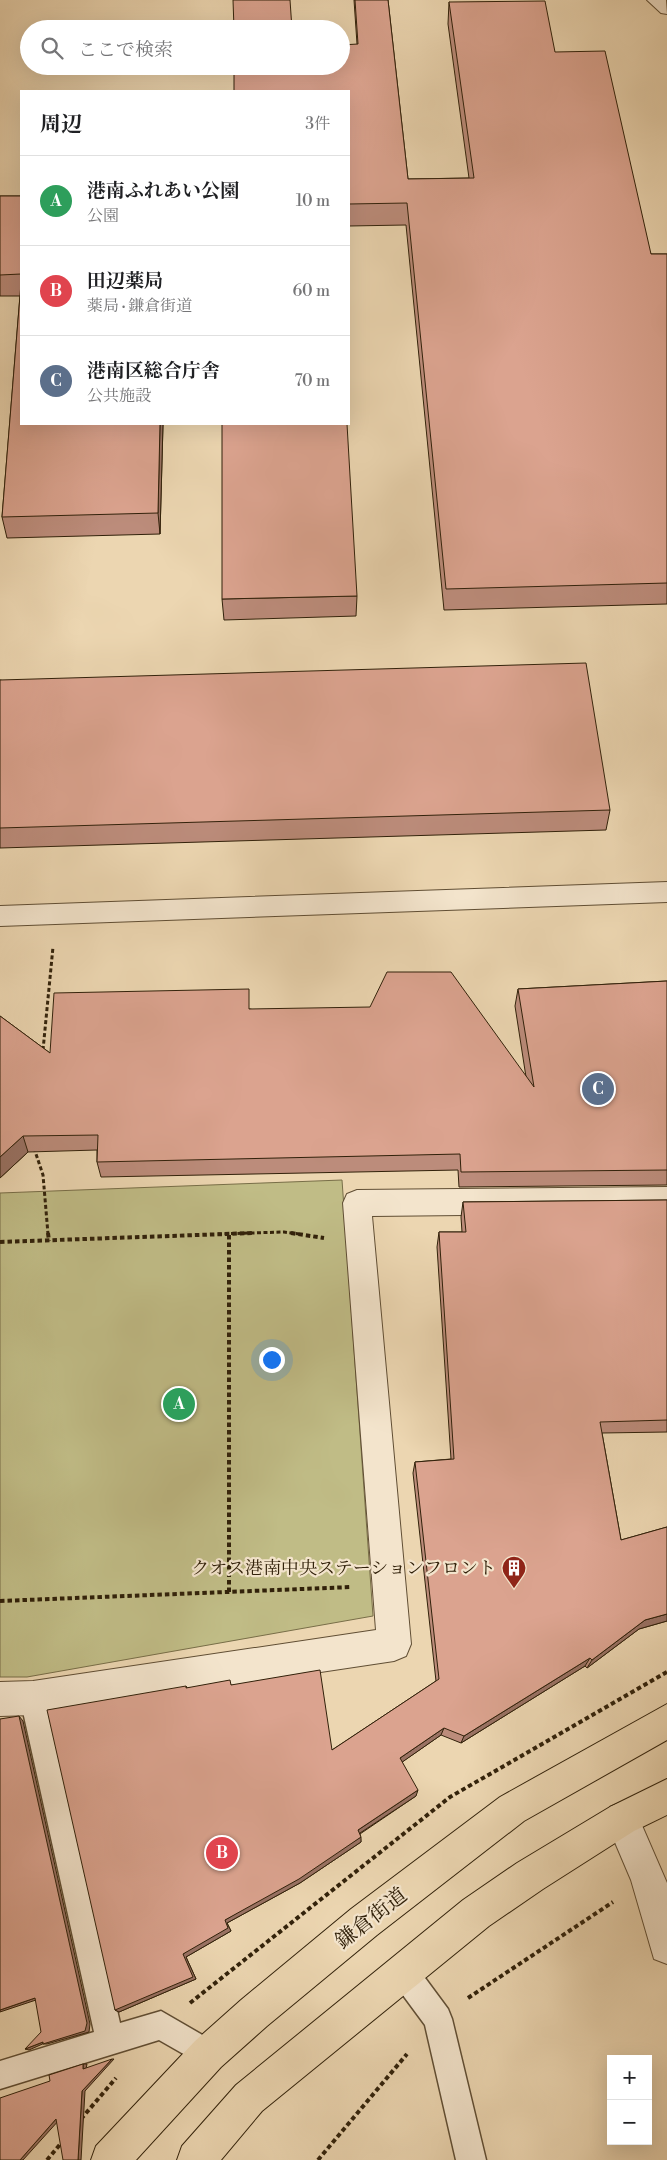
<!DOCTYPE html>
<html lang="ja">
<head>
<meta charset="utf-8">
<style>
  body { margin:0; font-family:"Libre Bodoni","Noto Serif JP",serif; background:#f2f2f2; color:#202124 }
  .controls { position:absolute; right:15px; bottom:15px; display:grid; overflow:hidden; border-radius:0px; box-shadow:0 5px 20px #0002 }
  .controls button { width:45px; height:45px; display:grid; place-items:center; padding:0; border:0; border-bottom:1px solid #e0e0e0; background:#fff; color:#202124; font:25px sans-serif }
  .you { position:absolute; left:271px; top:1359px; width:18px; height:18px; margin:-12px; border:4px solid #fff; border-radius:50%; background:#1a73e8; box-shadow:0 0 0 8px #1a73e833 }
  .badge { display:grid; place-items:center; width:32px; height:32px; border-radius:50%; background:#7c3aed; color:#fff; font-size:16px; font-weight:700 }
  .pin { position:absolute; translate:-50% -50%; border:2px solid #fff; box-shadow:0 1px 5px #0006 }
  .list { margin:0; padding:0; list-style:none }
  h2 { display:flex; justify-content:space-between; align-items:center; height:65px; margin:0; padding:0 20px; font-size:21px }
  h2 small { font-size:16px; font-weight:400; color:#757577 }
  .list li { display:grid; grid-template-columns:32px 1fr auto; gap:15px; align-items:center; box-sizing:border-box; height:90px; padding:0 20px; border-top:1px solid #e0e0e0 }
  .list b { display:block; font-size:19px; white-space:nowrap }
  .list p { margin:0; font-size:16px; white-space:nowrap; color:#757577 }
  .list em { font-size:16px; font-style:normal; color:#757577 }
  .icon { flex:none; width:28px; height:28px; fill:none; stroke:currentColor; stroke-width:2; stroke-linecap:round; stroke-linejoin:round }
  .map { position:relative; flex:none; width:667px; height:2160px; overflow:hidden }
  .search { position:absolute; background:#fff; box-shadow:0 5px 20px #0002; left:20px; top:20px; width:330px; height:55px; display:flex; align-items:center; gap:12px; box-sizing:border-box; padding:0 18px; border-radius:28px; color:#757577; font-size:19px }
  .panel { position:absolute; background:#fff; box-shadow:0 5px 20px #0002; left:20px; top:90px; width:330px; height:335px; border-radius:0px }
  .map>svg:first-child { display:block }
  .green { fill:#c0bc86; stroke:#786e48 }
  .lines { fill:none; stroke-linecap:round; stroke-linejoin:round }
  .service-casing { stroke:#604e34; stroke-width:3 }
  .minor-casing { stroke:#604e34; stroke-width:2 }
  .tertiary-casing { stroke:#604e34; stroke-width:2 }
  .primary-casing { stroke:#31210a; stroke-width:2 }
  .path-far1 { stroke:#31210a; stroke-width:3; stroke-dasharray:4 2.5; stroke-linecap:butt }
  .path { stroke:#31210a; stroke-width:4; stroke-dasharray:4.5 3; stroke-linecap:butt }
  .service { fill:#f3e4cc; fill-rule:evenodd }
  .minor { fill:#f3e4cc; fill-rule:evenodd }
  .tertiary { fill:#f3e4cc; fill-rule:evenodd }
  .primary { fill:#ecd6b1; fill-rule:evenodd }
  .wall { fill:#bc8c7b; stroke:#31210a }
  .shaded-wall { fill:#997264; stroke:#31210a }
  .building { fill:#dba38f; stroke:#31210a }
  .labels { text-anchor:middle; stroke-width:4.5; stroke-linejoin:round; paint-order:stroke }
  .poi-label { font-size:18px; fill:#31210a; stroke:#f3e4cc; text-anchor:end }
  .near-street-label { font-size:21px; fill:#31210a; stroke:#f3e4cc }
</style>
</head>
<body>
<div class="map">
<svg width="667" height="2160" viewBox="0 0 667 2160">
  <rect width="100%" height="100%" fill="#ecd6b1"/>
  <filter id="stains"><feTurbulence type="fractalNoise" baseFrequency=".004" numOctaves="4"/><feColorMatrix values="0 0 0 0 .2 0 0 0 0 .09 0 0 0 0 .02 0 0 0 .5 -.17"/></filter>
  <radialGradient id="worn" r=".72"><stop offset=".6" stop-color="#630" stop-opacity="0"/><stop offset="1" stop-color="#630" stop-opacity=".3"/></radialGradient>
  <path class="green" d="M342 1180 373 1616 27 1677H0V1193Z"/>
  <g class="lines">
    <defs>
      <path id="service" d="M33 1685 42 1689 46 1698 120 2023 161 2011 218 2044 222 2054 218 2064 208 2068 159 2040 0 2089V2061L94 2032 20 1698 24 1689Z
        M404 1959 414 1963 448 2009 452 2019 486 2160H456L425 2025 394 1983 390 1973 394 1963Z"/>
      <path id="minor" d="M647 0H666L667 14 661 13Z
        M667 1187V1213L372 1216 411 1644 406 1656 394 1661 33 1715 0 1716V1682L33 1681 376 1630 343 1203 347 1194 357 1190Z
        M622 1802 634 1807 667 1883V1964L654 1959 631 1880 605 1819 610 1807Z"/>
      <path id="tertiary" d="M667 882V902L0 926V906Z"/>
      <path id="primary" d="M667 1704V1740L524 1821 377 1935 267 2026 221 2067 136 2160H91L96 2146 195 2041 241 2000 351 1909 500 1797Z
        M667 1779V1815L634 1831 543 1889 489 1926 262 2111 221 2160H177L182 2146 236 2085 463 1900 517 1863 610 1807Z"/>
    </defs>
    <use href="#service" class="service-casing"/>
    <use href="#minor" class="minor-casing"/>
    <use href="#tertiary" class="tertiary-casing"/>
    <use href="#primary" class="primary-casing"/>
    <path class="path-far1" d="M43 1050 53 947
      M34 1148 43 1175 48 1234
      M218 1234 284 1232 299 1234"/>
    <path class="path" d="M48 1233 49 1241
      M291 1233 324 1238
      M229 1235V1592
      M0 1242 254 1233
      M0 1601 352 1587
      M468 1998 613 1902
      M190 2003 450 1797 667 1672
      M81 2119 116 2078
      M47 2160 63 2141
      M318 2160 407 2054"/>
    <use href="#service" class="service"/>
    <use href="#minor" class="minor"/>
    <use href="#tertiary" class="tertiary"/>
    <use href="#primary" class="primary"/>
  </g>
  <path class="wall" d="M354 0H388L408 179 469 178 448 24 449 2 555 52 651 254H667V604L444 610 406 225 349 226V91L357 44Z
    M0 196H21V424H163L160 534 7 538 2 517 20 296H0Z
    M357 596 356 616 224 620 222 599Z
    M0 680 610 810 606 830 0 848Z
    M667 981V1185L459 1187 458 1170 101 1177 97 1162V1150L28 1152 0 1178V1016L50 1053 250 1009 526 1077 515 1006 518 989Z
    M667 1200V1432L602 1433 621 1540 667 1527V1621L639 1629 587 1668 585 1666 461 1743 441 1735 402 1762 416 1796 360 1834 361 1842 300 1883 227 1923 231 1931 186 1957 196 1979 119 2012 115 2010 186 1686 187 1688 232 1685 332 1750 436 1681 413 1473 415 1462 451 1459 437 1247 439 1232H462L461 1217 463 1202Z"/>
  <path class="shaded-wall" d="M160 424H163L160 534 158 513Z
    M23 1136 28 1152 0 1178V1157Z
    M667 1614V1621L639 1629 587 1668 592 1660 645 1620Z
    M590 1658 585 1666 461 1743 464 1736Z
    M19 1716 23 1721 90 2024 89 2032 47 2044H43Z
    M444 1728 441 1735 398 1765 400 1758Z
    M418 1790 416 1796 357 1835 358 1830Z
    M361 1837V1842L300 1883 227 1923 231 1931 186 1957 196 1979 119 2012 115 2010 225 1920Z
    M35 1998 39 1999 0 2012V2010Z
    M43 2042H47L29 2050 25 2049Z
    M112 2059H114L85 2091 81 2160H78L82 2091Z
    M83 2064H87L86 2069H83Z
    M56 2119H60L23 2160H20Z"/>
  <path class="building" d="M233 0H290L292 29H234Z
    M355 0H388L408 179 474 178 449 2 545 1 555 52 605 51 651 254H667V583L446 589 407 203 349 204V91H234V66H341V45L358 44Z
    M0 196H21V274L0 275Z
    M21 283V424H160L158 513 2 517Z
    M222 424H347L357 596 222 599Z
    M586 663 610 810 0 828V680Z
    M387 972H451L534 1087 518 989 667 981V1170L461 1172 460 1154 97 1162 98 1135 23 1136 0 1157V1016L50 1053 54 993 249 989V1009L370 1007Z
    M667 1200V1420L600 1422 621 1540 667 1527V1614L645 1620 592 1660 590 1658 464 1736 444 1728 400 1758 418 1790 358 1830 361 1837 299 1879 225 1920 228 1928 183 1954 193 1977 115 2010 47 1710 186 1686V1688L230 1680 231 1685 320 1670 332 1750 439 1679 415 1462 454 1459 439 1232H466L463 1202Z
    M19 1716 87 2023 85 2031 43 2044V2042L25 2049 41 2032 35 1998 0 2010V1719Z
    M112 2059 82 2091 78 2160H63L56 2119 20 2160H0V2098L50 2081 49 2075 83 2064V2069Z"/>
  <defs>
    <symbol id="building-pin" viewBox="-11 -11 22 30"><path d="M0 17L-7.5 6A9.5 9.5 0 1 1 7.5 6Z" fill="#8f2418" stroke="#f3e4cc"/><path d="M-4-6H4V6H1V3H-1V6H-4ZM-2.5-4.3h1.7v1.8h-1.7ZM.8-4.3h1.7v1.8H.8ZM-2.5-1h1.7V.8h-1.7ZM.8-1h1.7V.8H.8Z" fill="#fff"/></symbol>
  </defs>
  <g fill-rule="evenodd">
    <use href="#building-pin" x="500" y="1554" width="28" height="38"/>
  </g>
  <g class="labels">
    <g class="poi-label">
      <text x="496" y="1574">クオス港南中央ステーションフロント</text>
    </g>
    <g class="near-street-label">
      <text transform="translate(371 1918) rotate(-38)" y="7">鎌倉街道</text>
    </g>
  </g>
  <rect width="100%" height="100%" filter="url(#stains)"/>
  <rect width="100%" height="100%" fill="url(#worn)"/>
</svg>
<div class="controls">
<button>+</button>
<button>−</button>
</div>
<div class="you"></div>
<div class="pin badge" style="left:179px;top:1404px;background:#2e9e5b">A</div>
<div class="pin badge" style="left:222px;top:1853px;background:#e0444e">B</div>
<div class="pin badge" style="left:598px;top:1089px;background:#5c6f8a">C</div>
<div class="search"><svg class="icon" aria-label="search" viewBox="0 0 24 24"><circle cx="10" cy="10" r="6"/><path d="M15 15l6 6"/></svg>ここで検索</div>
<section class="panel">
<h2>周辺<small>3件</small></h2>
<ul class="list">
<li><span class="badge" style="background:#2e9e5b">A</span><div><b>港南ふれあい公園</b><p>公園</p></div><em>10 m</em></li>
<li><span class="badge" style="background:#e0444e">B</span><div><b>田辺薬局</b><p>薬局 · 鎌倉街道</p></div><em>60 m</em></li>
<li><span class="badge" style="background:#5c6f8a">C</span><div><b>港南区総合庁舎</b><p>公共施設</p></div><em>70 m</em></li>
</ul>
</section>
</div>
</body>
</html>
